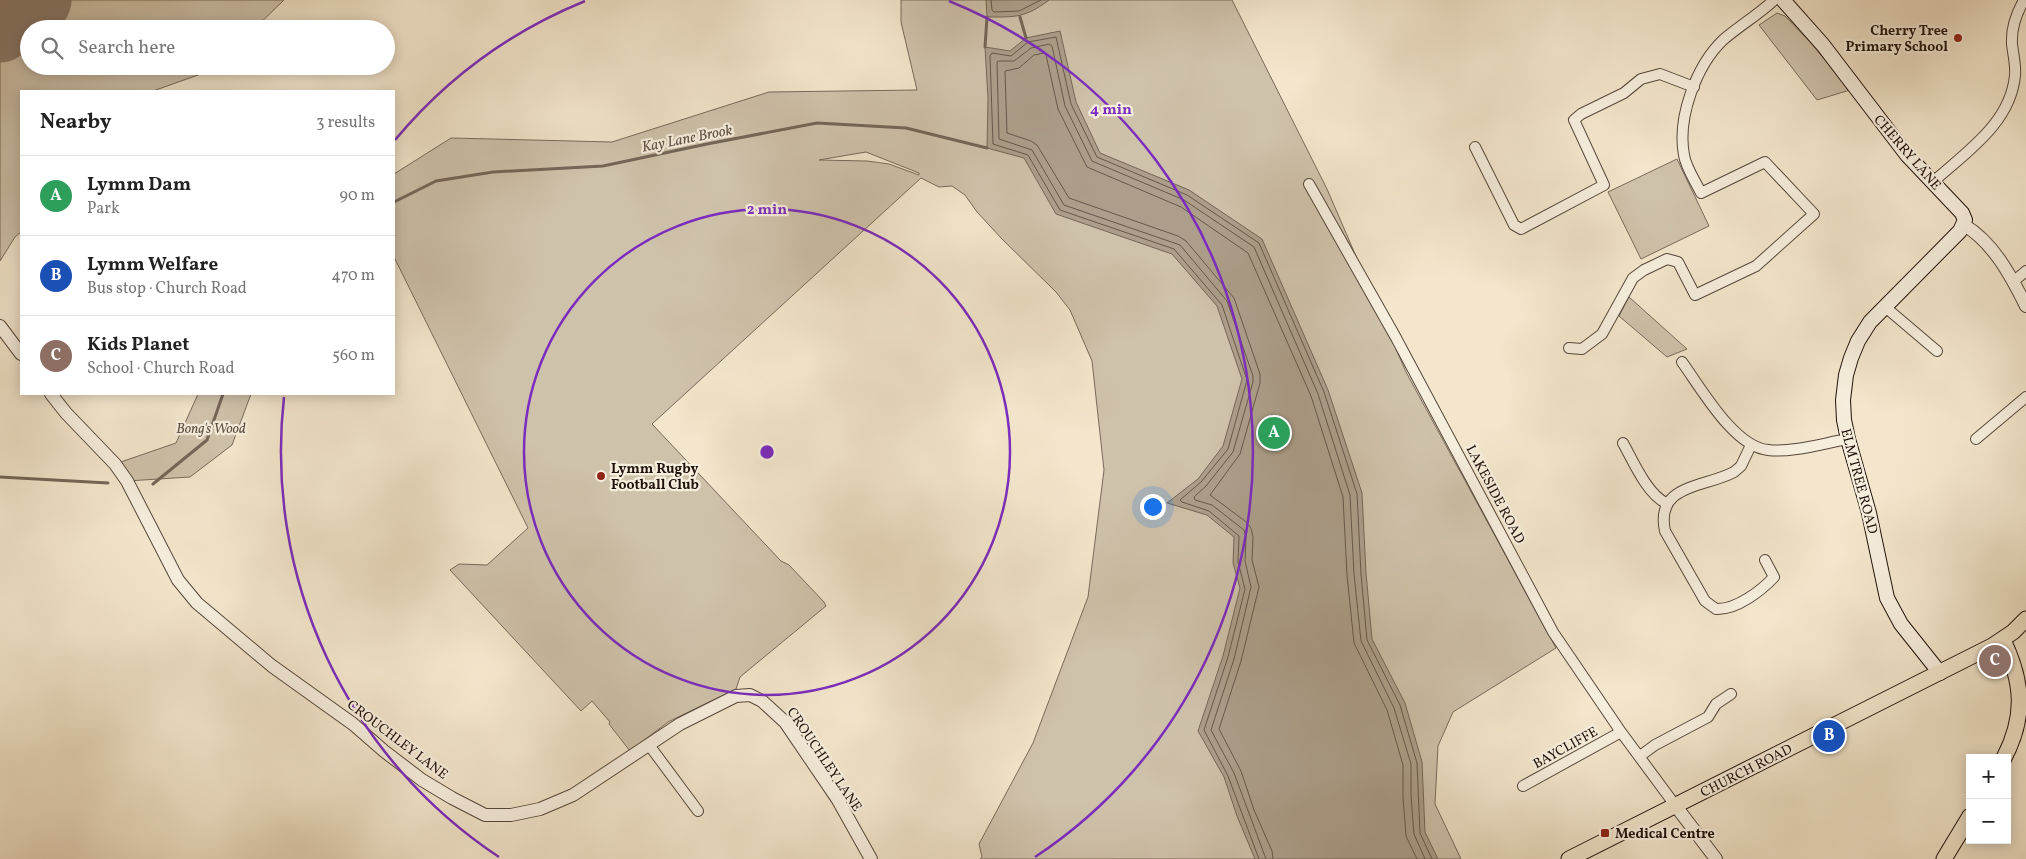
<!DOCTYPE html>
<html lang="en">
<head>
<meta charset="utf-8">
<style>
  body { margin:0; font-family:Vollkorn,serif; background:#f2f2f2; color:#222 }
  .controls { position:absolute; right:15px; bottom:15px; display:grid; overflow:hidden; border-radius:0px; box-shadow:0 2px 12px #0003 }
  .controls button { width:45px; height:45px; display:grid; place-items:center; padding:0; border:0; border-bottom:1px solid #e0e0e0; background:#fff; color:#222; font:25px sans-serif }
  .you { position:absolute; left:1152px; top:506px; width:18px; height:18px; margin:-12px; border:4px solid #fff; border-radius:50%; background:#1a73e8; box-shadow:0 0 0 8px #1a73e833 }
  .badge { display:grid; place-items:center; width:32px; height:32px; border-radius:50%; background:#d93025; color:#fff; font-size:16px; font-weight:700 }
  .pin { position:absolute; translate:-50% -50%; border:2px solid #fff; box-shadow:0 1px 5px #0006 }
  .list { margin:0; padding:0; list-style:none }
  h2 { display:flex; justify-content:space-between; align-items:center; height:65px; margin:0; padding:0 20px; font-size:21px }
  h2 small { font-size:16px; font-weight:400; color:#767676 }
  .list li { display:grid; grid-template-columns:32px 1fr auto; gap:15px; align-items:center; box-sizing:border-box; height:80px; padding:0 20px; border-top:1px solid #e0e0e0 }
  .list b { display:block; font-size:19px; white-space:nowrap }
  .list p { margin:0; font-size:16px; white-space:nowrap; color:#767676 }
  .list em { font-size:16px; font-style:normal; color:#767676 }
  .icon { flex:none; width:28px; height:28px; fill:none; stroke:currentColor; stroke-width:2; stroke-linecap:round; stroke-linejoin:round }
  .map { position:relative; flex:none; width:2026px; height:859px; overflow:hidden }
  .search { position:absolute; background:#fff; box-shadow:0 2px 12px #0003; left:20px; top:20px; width:375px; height:55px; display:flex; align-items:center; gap:12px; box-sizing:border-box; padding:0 18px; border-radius:28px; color:#767676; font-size:19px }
  .panel { position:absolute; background:#fff; box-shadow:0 2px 12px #0003; left:20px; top:90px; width:375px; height:305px; border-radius:0px }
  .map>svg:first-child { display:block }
  .green { fill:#cfc2ab; stroke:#786a5b; fill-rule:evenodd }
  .water { fill:#ac9e8a; stroke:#746657 }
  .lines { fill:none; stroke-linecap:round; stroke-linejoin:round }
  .shore { stroke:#66584a; stroke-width:1 }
  .stream { stroke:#746657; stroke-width:3 }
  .runway { stroke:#8a7c6c; stroke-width:69 }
  .minor-casing { stroke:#56473b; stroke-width:12 }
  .tertiary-casing { stroke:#56473b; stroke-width:14 }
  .secondary-casing { stroke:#21120b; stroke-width:16 }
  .primary-casing { stroke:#21120b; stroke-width:17 }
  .minor { stroke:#f7efde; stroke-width:10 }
  .tertiary { stroke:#f7efde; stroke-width:12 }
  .secondary { stroke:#f7efde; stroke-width:14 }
  .primary { stroke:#f3e6cc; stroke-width:15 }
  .ring { fill:none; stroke:#7b2cbf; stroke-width:2.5 }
  .poi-dot { fill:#8f2418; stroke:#f7efde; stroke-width:2 }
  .labels { text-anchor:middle; stroke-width:4.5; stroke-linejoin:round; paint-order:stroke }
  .poi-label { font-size:14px; font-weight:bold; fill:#21120b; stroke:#f7efde; text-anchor:start }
  .street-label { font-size:14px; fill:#21120b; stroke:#f7efde }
  .park-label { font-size:14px; font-style:italic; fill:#5e5043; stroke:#f7efde }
  .water-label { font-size:15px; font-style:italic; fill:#605144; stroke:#f7efde }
  .centre { fill:#7b2cbf; stroke:#f7efde; stroke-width:2.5 }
  .ring-label { font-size:15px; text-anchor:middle; font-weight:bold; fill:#7b2cbf; stroke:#f7efde; stroke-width:4.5; stroke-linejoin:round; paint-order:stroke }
</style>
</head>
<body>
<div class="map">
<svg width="2026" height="859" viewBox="0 0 2026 859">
  <rect width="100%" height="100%" fill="#f3e6cc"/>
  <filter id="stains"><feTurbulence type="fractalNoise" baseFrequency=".004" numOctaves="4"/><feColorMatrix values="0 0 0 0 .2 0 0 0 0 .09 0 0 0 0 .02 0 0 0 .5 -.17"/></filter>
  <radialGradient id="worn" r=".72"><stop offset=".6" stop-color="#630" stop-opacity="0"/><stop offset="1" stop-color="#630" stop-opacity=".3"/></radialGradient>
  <path class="green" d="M18 0H284L254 29H29V66H216L212 70 153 91H21V232L15 237 0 261V14Z
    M901 0H1232L1327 189 1406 372 1556 648 1453 712 1438 746 1435 804 1461 859H980L982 857 979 844 1033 743 1088 597 1104 470 1092 361 1070 310 1056 292 1002 239 977 212 965 195 952 186 939 187 921 178 652 424 781 561 789 565 824 602 826 606 740 677 736 689 668 722 630 751 609 724 610 722 592 701 581 711 450 570 459 564 487 565 528 528 394 257V174L451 138 612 142 769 92 917 90 901 22ZM866 152 919 173V175L889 164 867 161 819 160Z
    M1777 13 1785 16 1810 42 1850 90 1817 100 1759 25Z
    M1677 159 1709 226 1641 259 1608 192Z
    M1629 297 1687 349 1667 357 1619 316Z
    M198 394H251L232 445 190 477 127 481 115 464 176 443Z"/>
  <path class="water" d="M986 0H1049C1025 18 1016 17 987 17Z
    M1060 31 1076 102 1100 153 1189 190 1262 239 1328 390 1362 493 1366 573 1372 639 1405 703 1422 762 1425 832 1438 859H1255L1237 816 1224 777 1198 731 1223 656 1240 588 1233 563 1234 537 1207 515 1167 503 1198 479 1223 446 1242 379 1217 306 1172 254 1056 214 1024 158 987 148 988 98 985 47 1010 51 1026 38Z"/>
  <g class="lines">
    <path class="shore" d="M991 0 992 10 994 12 1019 11 1041 0
      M1259 859 1228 776 1204 730 1228 657 1245 589 1238 562 1239 536 1209 511 1182 502 1180 500 1201 482 1228 449 1247 380 1222 305 1174 249 1060 210 1028 155 993 144 990 56 992 53 1011 56 1028 42 1056 37 1071 104 1097 157 1187 195 1259 243 1324 392 1357 494 1361 574 1367 640 1400 705 1417 763 1420 833 1432 859
      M1266 859 1234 773 1211 730 1234 659 1251 587 1245 561 1246 537 1244 530 1212 505 1195 500 1194 497 1206 486 1233 452 1253 382V376L1227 301 1180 245 1064 205 1032 150 999 139 997 62 999 61H1014L1031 48 1049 44 1052 46 1065 106 1092 161 1184 200 1254 247 1318 394 1350 495 1354 574 1361 641 1394 708 1411 764V796L1414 834 1425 859
      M1273 859 1272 851 1254 810 1241 771 1219 729 1241 661 1259 587 1252 560 1253 537 1251 528 1245 521 1210 495 1240 454 1260 383V374L1234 298 1186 241 1178 236 1069 198 1037 145 1031 141 1007 133 1005 71 1019 68 1034 55 1044 53 1046 55 1058 109 1087 167 1181 207 1248 253 1311 396 1343 497 1347 575 1354 643 1387 710 1403 765V797L1406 836 1417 859"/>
    <path class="stream" d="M1020 17 1026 38
      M985 47 987 17
      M394 202 436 181 493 172 603 166 707 144 817 123 906 128 987 148
      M0 477 108 483
      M153 484 207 440 223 394"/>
    <path class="runway" d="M0 28 37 0"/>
    <defs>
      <path id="minor" d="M1475 147 1514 225 1521 229 1604 185 1574 120 1581 114 1624 93 1641 79 1660 74 1694 87
        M1933 182C1966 152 2011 123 2015 75 2016 65 2013 54 2012 44 2011 28 2016 14 2024 0
        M1309 184 1395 336 1553 632 1621 732 1675 805
        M2014 281 2026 271
        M1884 306 1937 351
        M1569 348 1582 349 1602 334 1633 278 1644 270 1667 259 1678 262 1695 295 1756 266 1814 214 1765 162 1701 193C1696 182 1686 168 1684 155 1677 118 1696 66 1723 40 1739 26 1758 15 1774 0
        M1682 362C1701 388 1734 447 1768 450 1792 453 1824 443 1848 439
        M1976 439 2026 397
        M1623 443C1633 461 1647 494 1666 503
        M1751 445 1741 466 1734 472C1704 488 1655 484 1665 531L1705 601 1716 609C1736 610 1761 591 1774 577L1765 560
        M649 745 698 811
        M1640 756 1655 745 1708 717 1716 704 1731 694
        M1523 786 1621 732"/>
      <path id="tertiary" d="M1964 225C1993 242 2011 276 2026 306
        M0 326 21 354
        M51 394 66 413 115 464 127 481 178 580 197 603 272 666 353 724 384 751 422 780 452 798 485 815H511L540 809 573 795 680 724 736 696 750 695 762 701 785 722 838 800 871 859
        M1675 805 1716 859"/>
      <path id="secondary" d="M1783 0 1823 45 1907 155 1962 213 1965 220 1960 231 1870 322 1858 341 1851 358 1846 375 1843 400 1844 420 1848 439 1869 513 1887 598 1901 624 1940 673"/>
      <path id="primary" d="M2003 640C2023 682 2026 716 2004 758
        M1569 859 1992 646 2013 632 2026 619
        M1944 859 1970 816"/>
    </defs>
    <use href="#minor" class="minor-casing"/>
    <use href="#tertiary" class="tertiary-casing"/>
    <use href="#secondary" class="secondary-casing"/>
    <use href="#primary" class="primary-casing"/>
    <use href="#minor" class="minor"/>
    <use href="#tertiary" class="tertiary"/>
    <use href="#secondary" class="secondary"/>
    <use href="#primary" class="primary"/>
  </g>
  <g class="ring">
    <circle cx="767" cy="452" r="243"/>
    <path d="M499 857A486 486 0 0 1 284 397M395 140A486 486 0 0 1 585 1M949 1A486 486 0 0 1 1035 857"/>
  </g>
  <g class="poi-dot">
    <circle cx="1958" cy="38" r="5"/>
    <circle cx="601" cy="476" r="5"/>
    <rect x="1600" y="828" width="10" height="10" rx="2.5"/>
  </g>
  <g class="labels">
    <g class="poi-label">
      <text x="1948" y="35" text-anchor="end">Cherry Tree<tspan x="1948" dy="16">Primary School</tspan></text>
      <text x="611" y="473">Lymm Rugby<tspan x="611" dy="16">Football Club</tspan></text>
      <text x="1615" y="838">Medical Centre</text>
    </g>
    <g class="street-label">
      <text transform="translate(1908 152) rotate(49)" y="5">CHERRY LANE</text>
      <text transform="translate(1860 481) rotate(75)" y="5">ELM TREE ROAD</text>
      <text transform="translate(1496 494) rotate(62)" y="5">LAKESIDE ROAD</text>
      <text transform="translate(398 739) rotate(37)" y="5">CROUCHLEY LANE</text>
      <text transform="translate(1565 747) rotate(-29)" y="5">BAYCLIFFE</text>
      <text transform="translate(825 759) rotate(56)" y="5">CROUCHLEY LANE</text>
      <text transform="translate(1746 770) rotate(-27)" y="5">CHURCH ROAD</text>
    </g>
    <g class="park-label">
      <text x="211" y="433">Bong's Wood</text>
    </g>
    <g class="water-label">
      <text transform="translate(687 138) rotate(-11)" y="5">Kay Lane Brook</text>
    </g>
  </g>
  <circle cx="767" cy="452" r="8" class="centre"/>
  <g class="ring-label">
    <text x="1111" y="114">4 min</text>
    <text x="767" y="214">2 min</text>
  </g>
  <rect width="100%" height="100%" filter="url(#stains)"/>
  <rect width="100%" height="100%" fill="url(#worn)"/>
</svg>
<div class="controls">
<button>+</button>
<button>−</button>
</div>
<div class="you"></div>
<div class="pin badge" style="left:1274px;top:433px;background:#2e9e5b">A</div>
<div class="pin badge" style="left:1829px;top:736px;background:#1a4fb4">B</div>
<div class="pin badge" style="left:1995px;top:661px;background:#8d6e63">C</div>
<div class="search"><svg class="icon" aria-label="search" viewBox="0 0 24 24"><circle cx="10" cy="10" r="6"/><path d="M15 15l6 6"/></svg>Search here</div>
<section class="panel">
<h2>Nearby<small>3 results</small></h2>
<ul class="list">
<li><span class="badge" style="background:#2e9e5b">A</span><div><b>Lymm Dam</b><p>Park</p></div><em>90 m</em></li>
<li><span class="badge" style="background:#1a4fb4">B</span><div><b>Lymm Welfare</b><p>Bus stop · Church Road</p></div><em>470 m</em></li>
<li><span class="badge" style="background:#8d6e63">C</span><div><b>Kids Planet</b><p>School · Church Road</p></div><em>560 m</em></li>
</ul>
</section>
</div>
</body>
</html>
